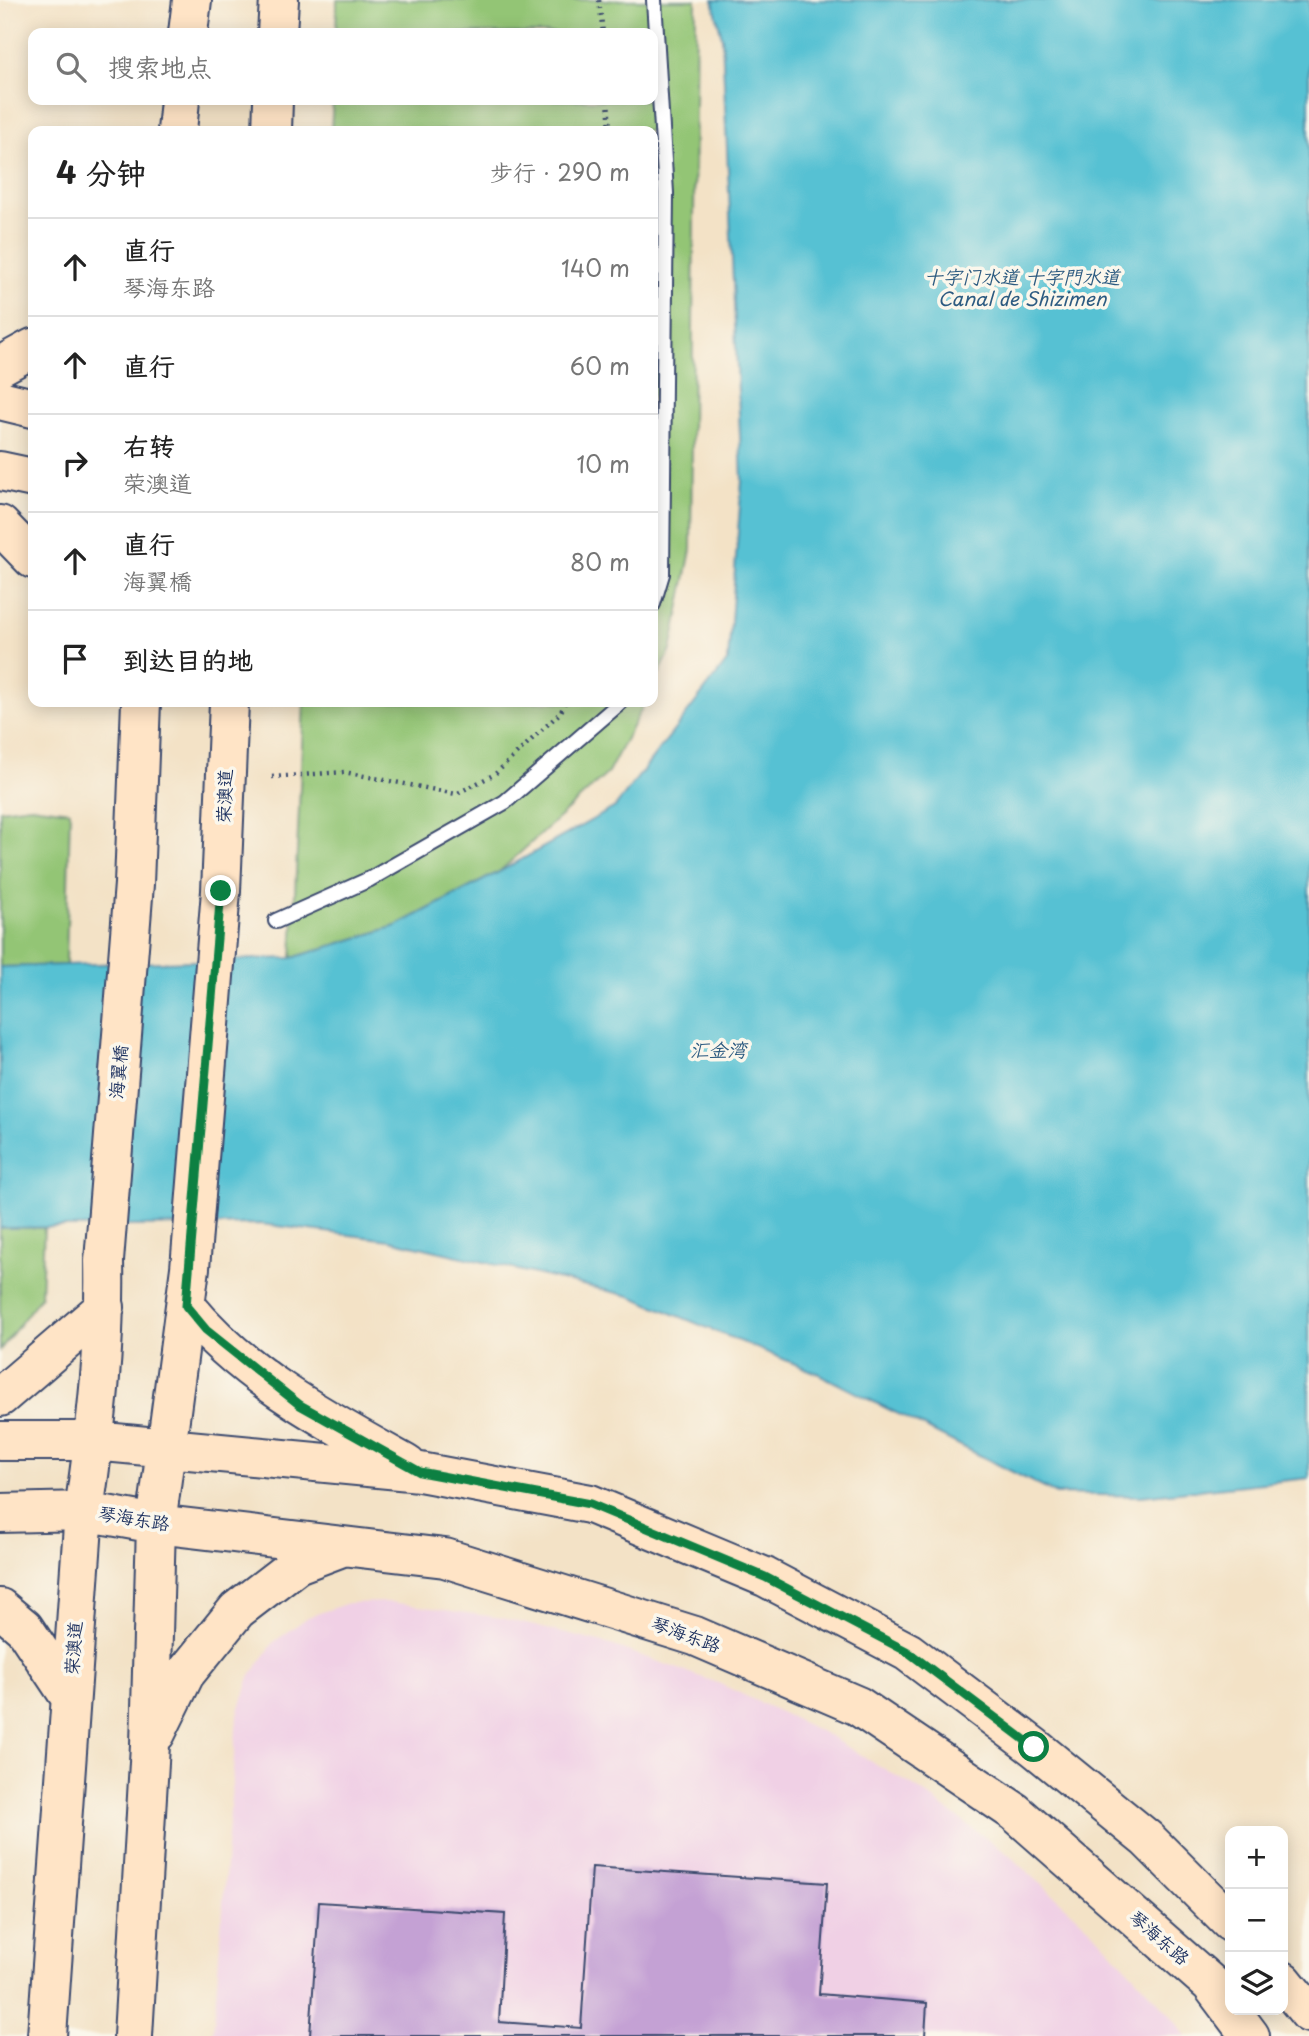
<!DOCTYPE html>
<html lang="zh">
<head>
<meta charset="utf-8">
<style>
  body { margin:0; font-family:"Playpen Sans","LXGW WenKai TC",sans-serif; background:#f2f2f2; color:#222 }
  .controls { position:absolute; right:21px; bottom:21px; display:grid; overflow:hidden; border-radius:14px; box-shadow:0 4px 18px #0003 }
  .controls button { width:63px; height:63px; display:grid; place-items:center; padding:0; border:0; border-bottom:2px solid #e0e0e0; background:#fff; color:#222; font:35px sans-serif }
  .stop { position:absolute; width:21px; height:21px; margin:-16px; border:5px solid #0b8043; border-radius:50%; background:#fff }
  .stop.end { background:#0b8043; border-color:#fff; box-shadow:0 2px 7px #0008 }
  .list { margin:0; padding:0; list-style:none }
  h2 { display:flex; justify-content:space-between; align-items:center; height:91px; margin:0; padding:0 28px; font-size:30px }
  h2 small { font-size:23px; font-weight:400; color:#767676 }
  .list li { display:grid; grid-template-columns:46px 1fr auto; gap:21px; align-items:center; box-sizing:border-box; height:98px; padding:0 28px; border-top:2px solid #e0e0e0 }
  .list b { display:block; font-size:26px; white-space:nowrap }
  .list p { margin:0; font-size:23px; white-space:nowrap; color:#767676 }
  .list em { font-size:23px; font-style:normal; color:#767676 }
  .icon { flex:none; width:38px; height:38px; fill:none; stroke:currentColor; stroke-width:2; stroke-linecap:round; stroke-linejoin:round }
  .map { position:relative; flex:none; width:1309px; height:2036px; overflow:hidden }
  .search { position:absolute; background:#fff; box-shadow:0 4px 18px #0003; left:28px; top:28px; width:630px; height:77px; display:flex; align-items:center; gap:18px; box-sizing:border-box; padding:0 24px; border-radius:14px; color:#767676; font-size:26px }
  .panel { position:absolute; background:#fff; box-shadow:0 4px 18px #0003; left:28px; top:126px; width:630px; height:581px; border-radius:14px }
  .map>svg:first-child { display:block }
  .built { fill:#f0d0e5 }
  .green { fill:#93c575; stroke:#577a6a; stroke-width:2 }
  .water { fill:#57c1d3; stroke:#397898; stroke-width:2 }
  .building { fill:#c4a1d4 }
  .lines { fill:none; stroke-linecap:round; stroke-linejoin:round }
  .lane-casing { stroke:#3b4a6e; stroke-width:18 }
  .secondary-casing { stroke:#3b4a6e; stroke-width:42 }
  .path { stroke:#3b4a6e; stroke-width:4.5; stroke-dasharray:2 5; stroke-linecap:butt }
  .lane { stroke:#fff; stroke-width:14 }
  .secondary { stroke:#ffe4c6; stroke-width:38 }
  .route { stroke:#0b8043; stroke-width:9 }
  .labels { text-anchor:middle; stroke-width:7; stroke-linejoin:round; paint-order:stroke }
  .street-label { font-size:18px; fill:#1b2f5e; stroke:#fbf7ec }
  .water-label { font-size:19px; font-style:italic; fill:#2d5b81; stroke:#fbf7ec }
</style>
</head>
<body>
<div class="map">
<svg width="1309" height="2036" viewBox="0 0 1309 2036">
  <rect width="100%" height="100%" fill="#fbf7ec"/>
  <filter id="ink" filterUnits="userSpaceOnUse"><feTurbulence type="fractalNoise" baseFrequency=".0143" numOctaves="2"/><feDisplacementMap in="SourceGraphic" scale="14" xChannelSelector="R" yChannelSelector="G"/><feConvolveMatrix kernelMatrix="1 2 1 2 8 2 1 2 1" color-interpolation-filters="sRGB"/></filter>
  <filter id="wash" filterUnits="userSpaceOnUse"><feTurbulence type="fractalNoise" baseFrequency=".00686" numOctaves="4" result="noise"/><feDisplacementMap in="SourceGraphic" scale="28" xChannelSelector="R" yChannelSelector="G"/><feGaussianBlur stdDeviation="1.57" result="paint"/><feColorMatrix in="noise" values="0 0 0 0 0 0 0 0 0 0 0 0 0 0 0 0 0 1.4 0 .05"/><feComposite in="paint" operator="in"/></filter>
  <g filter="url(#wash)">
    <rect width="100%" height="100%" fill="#f3e2c6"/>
    <path class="built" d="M390 1602 502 1618 611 1645 718 1683 820 1731 917 1788 1008 1854 1091 1929 1168 2012 1186 2036H213L237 1717 250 1677 274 1642 308 1617 348 1603Z"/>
    <path class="green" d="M337 0H696L691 550 671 650 653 686V131H331L333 100H653V33H336Z
      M304 702H645L608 773 499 872 396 926 292 958Z
      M30 806 70 811 66 965 0 967V810Z
      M0 1228H44L41 1296 0 1350Z"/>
    <path class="water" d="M713 0H1309V1478L1141 1496 1056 1494 817 1373 630 1296 390 1240 261 1224 0 1228V967L292 958 396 926 499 872 615 807 728 660 742 480 722 38Z"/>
    <g id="blocks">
      <path class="building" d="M592 1867 827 1883 819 1994 927 2003 925 2036H310L319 1902 505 1914 499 2022 581 2028Z"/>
    </g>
  </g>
  <g filter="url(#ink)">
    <use href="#blocks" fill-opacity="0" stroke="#3b4a6e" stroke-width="2"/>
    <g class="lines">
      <defs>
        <path id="lane" d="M653 604 662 574 666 193 654 0
          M276 921 370 879 505 802 621 702"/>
        <path id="secondary" d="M188 33 192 0
          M277 33 279 0
          M177 131 180 100
          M272 131 273 100
          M0 366 33 348
          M0 400 33 408
          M0 471 33 478
          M0 525 33 559
          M186 1306C244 1377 328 1421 407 1465
          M0 1397 105 1307
          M0 1441H94L420 1472 590 1504 765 1577 908 1652 1034 1747 1147 1839 1230 1922
          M0 1513 84 1511 156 1524 445 1558 695 1636 858 1706 1015 1812 1211 1984 1250 2036
          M0 1608 24 1628 70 1697
          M156 1733 185 1674 237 1610 297 1564 342 1547
          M1283 1981 1309 2013
          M47 2036 84 1511C96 1428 106 1344 104 1261L134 884 141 702
          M133 2036 150 1745 156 1524 190 1268 221 891 229 702"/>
      </defs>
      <use href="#lane" class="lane-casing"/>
      <use href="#secondary" class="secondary-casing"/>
      <path class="path" d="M599 0 603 33
        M608 100 610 131
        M272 777 344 772 456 794 495 774 561 712 565 702"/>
      <use href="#lane" class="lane"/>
      <use href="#secondary" class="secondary"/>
    </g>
  </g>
  <g class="lines" filter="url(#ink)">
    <path class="route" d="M221 891 186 1306 206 1330 300 1405 420 1472 590 1504 765 1577 908 1652 1034 1747"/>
  </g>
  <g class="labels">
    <g class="street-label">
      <text transform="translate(225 796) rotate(-88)" y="6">荣澳道</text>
      <text transform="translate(119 1072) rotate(-85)" y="6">海翼橋</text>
      <text transform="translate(134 1519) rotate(9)" y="6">琴海东路</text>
      <text transform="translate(686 1635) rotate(20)" y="6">琴海东路</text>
      <text transform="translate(74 1648) rotate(-86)" y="6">荣澳道</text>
      <text transform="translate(1159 1938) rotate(41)" y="6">琴海东路</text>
    </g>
    <g class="water-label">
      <text x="1022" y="284">十字门水道 十字門水道<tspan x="1022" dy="22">Canal de Shizimen</tspan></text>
      <text x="718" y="1057">汇金湾</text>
    </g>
  </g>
</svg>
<div class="controls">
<button>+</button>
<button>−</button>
<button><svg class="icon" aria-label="layers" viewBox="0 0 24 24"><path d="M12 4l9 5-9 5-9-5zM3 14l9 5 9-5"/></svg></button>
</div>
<div class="stop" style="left:1034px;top:1747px"></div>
<div class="stop end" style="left:221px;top:891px"></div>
<div class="search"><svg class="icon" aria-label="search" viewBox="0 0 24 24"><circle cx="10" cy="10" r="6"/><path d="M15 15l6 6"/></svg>搜索地点</div>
<section class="panel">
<h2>4 分钟<small>步行 · 290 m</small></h2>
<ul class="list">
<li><svg class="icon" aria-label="ahead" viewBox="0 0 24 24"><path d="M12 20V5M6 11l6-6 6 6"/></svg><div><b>直行</b><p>琴海东路</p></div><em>140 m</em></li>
<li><svg class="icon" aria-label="ahead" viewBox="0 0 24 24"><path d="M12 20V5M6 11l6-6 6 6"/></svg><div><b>直行</b></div><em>60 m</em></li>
<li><svg class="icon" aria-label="right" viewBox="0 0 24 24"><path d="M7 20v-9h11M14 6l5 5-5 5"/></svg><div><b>右转</b><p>荣澳道</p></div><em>10 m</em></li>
<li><svg class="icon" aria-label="ahead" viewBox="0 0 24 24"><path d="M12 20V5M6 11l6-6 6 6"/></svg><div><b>直行</b><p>海翼橋</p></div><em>80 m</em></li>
<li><svg class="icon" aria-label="arrive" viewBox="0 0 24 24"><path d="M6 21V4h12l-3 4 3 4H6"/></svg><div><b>到达目的地</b></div></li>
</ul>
</section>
</div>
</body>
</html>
